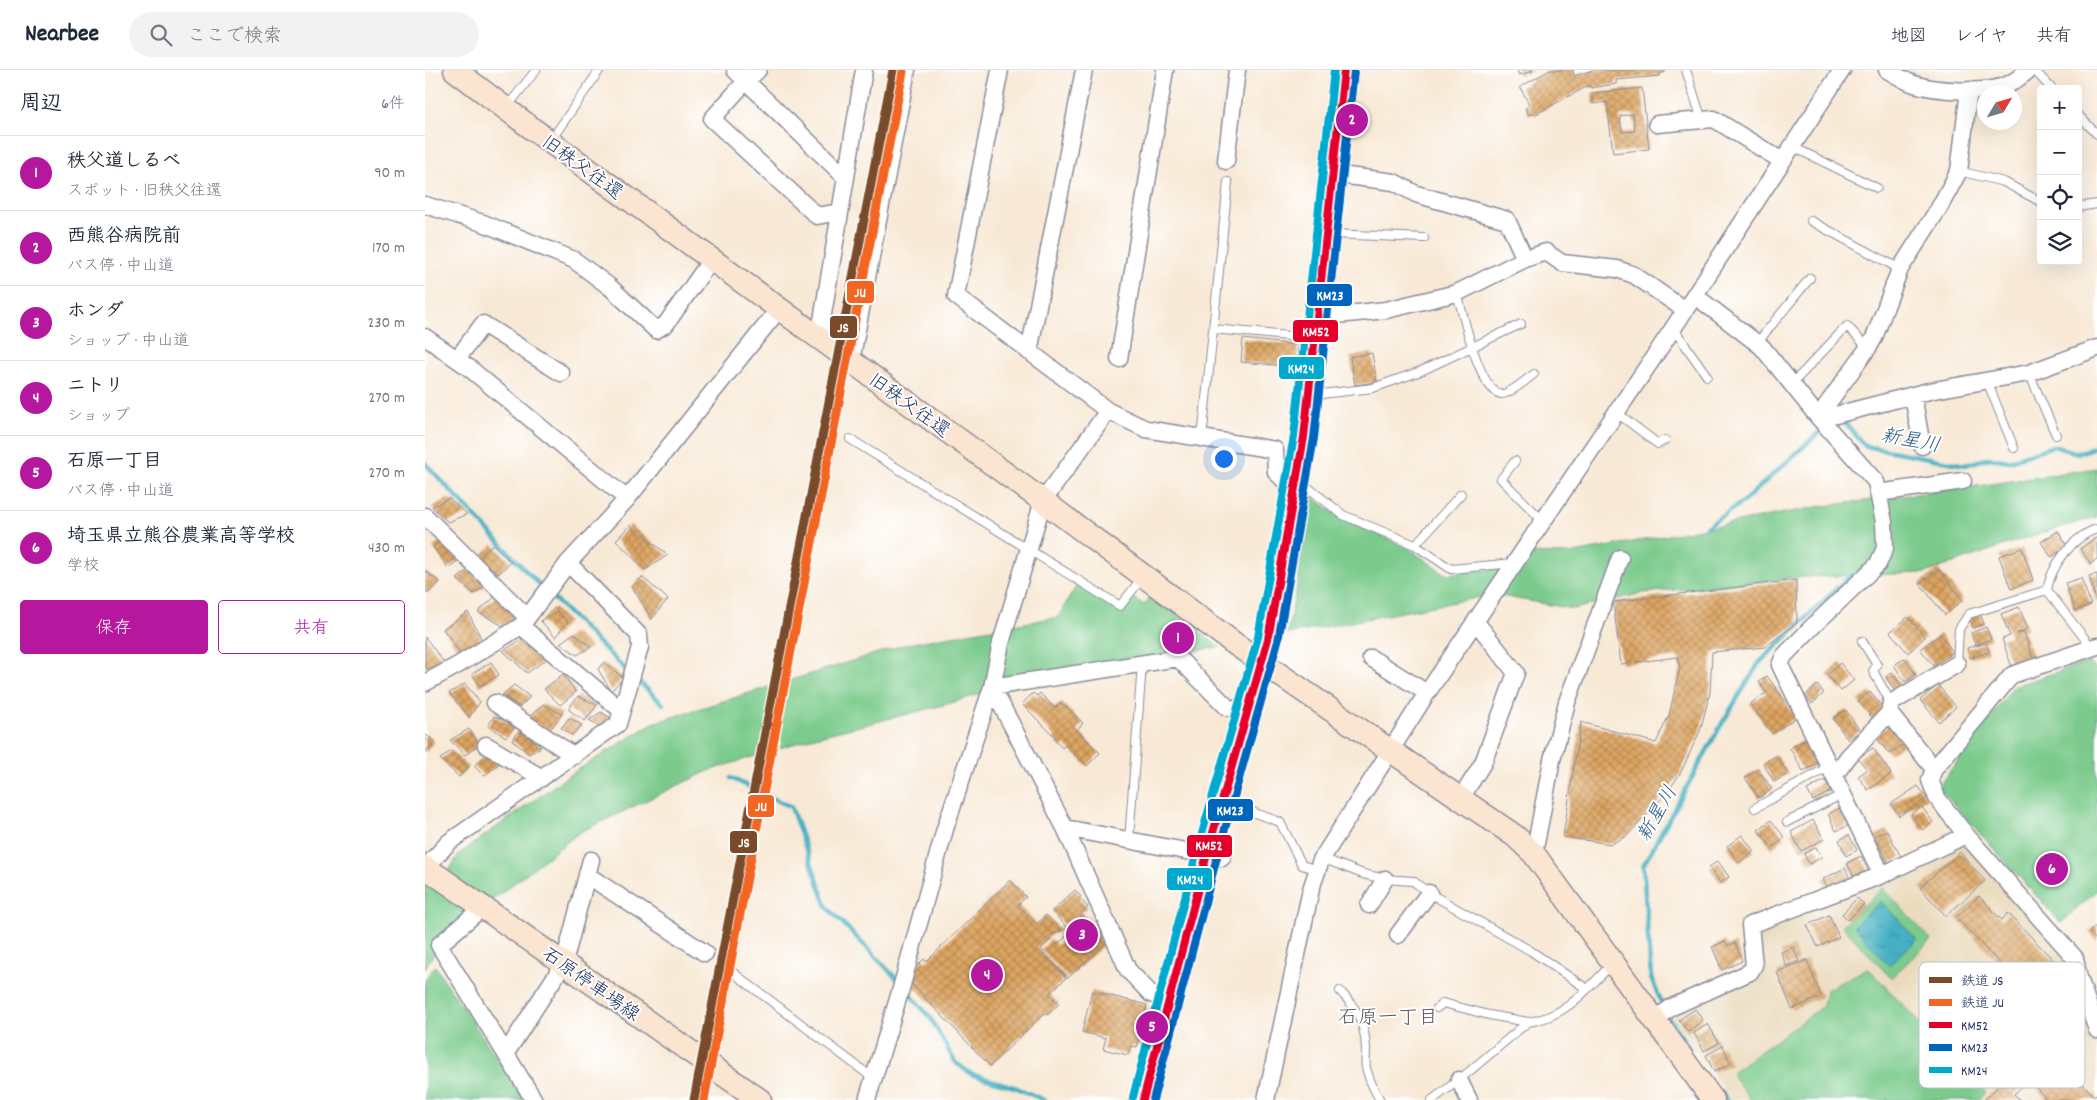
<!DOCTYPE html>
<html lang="ja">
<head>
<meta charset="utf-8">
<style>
  body { margin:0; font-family:Dekko,"Klee One",sans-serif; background:#f2f2f3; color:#1f2937 }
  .controls { position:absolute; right:15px; top:15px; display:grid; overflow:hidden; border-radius:5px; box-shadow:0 5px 20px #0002 }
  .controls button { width:45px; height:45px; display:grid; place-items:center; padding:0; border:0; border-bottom:1px solid #e0e1e3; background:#fff; color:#1f2937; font:25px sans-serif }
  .compass { position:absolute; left:1552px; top:15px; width:45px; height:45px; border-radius:50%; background:#fff; box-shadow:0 5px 20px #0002; rotate:52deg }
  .you { position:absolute; left:798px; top:388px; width:18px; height:18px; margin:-12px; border:4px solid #fff; border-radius:50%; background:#1a73e8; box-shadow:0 0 0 8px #1a73e833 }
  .badge { display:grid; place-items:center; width:32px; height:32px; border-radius:50%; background:#b5179e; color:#fff; font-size:16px; font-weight:700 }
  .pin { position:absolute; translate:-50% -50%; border:2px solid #fff; box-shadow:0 1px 5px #0006 }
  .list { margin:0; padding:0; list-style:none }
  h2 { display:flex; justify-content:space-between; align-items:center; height:65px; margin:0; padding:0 20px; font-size:21px }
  h2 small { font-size:16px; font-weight:400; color:#747a83 }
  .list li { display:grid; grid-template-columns:32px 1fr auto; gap:15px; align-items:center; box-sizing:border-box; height:75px; padding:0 20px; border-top:1px solid #e0e1e3 }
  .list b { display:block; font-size:19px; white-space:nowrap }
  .list p { margin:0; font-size:16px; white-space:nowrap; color:#747a83 }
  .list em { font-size:16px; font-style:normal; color:#747a83 }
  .actions { display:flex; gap:10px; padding:15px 20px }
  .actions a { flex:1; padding:11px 0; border:1px solid #b5179e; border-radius:5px; text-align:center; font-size:18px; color:#b5179e }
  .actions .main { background:#b5179e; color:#fff }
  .icon { flex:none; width:28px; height:28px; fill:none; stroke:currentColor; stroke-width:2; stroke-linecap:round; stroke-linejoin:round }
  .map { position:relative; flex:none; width:1672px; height:1030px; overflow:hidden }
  header { display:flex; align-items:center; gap:30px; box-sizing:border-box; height:70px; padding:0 25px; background:#fff; border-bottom:1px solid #e0e1e3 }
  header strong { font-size:24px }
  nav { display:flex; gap:28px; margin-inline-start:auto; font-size:18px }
  .search { width:350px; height:45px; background:#f2f2f3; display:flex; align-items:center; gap:12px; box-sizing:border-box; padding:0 18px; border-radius:28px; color:#747a83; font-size:19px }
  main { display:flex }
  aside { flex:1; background:#fff }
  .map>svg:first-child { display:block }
  .built { fill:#e9d9ba }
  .green { fill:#7bcb8c; stroke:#4b7d75 }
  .water { fill:url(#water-ripples); stroke:#307090 }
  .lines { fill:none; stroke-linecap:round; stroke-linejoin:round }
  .stream { stroke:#45b0c3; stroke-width:4.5 }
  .building { fill:url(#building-cross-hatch); fill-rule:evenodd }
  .lane-casing { stroke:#8a8c9a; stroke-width:10 }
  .street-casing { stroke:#8a8c9a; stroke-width:19 }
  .secondary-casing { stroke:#8a8c9a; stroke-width:25 }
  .highway-casing { stroke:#8a8c9a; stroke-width:30 }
  .lane { stroke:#fff; stroke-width:8 }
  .street { stroke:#fff; stroke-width:16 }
  .secondary { stroke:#fce5d0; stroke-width:22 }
  .highway { stroke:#f8bd89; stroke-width:28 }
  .bus-1-casing { stroke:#fff; stroke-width:11 }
  .bus-2-casing { stroke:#fff; stroke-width:11 }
  .bus-3-casing { stroke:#fff; stroke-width:11 }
  .bus-1 { stroke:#e4002b; stroke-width:8 }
  .bus-2 { stroke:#0065bd; stroke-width:8 }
  .bus-3 { stroke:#00a9ce; stroke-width:8 }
  .rail-1-casing { stroke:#fff; stroke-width:12 }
  .rail-2-casing { stroke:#fff; stroke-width:12 }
  .rail-1 { stroke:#7a4b2a; stroke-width:9 }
  .rail-2 { stroke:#f26522; stroke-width:9 }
  .labels { text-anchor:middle; stroke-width:4; stroke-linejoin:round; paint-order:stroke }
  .street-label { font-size:19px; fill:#1b2f5e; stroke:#fff }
  .water-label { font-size:20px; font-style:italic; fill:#2a5c81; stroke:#fff }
  .neighbourhood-label { font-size:20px; fill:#5f585f; stroke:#fff }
  .key { fill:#fff; stroke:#bbc1cf; stroke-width:1 }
  .key-label { font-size:14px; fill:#1b2f5e }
  .line-badge { stroke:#fff; stroke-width:2 }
  .badge-label { font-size:14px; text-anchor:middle; font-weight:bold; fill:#fff }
</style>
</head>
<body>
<header>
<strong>Nearbee</strong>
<div class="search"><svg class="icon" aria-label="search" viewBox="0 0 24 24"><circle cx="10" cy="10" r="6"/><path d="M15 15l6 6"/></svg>ここで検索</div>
<nav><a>地図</a><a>レイヤ</a><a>共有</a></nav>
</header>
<main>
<aside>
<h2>周辺<small>6件</small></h2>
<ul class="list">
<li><span class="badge">1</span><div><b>秩父道しるべ</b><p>スポット · 旧秩父往還</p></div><em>90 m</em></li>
<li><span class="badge">2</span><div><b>西熊谷病院前</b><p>バス停 · 中山道</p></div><em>170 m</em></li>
<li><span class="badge">3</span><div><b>ホンダ</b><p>ショップ · 中山道</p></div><em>230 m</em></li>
<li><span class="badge">4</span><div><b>ニトリ</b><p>ショップ</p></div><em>270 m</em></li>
<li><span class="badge">5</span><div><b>石原一丁目</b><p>バス停 · 中山道</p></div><em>270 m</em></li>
<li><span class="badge">6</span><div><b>埼玉県立熊谷農業高等学校</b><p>学校</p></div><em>430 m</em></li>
</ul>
<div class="actions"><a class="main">保存</a><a>共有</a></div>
</aside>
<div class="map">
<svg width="1672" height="1030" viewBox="0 0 1672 1030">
  <defs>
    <pattern id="water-ripples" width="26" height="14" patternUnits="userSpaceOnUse" patternTransform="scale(1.25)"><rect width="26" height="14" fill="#45b0c3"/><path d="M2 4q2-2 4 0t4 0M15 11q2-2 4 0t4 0" fill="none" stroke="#3990a2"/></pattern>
    <pattern id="building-cross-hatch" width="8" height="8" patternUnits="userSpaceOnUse" patternTransform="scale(1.25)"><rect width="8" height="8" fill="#dea560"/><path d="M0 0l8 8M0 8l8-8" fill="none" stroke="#b38752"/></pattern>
  </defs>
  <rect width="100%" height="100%" fill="#fff"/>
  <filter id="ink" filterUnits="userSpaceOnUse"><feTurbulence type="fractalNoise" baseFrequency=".02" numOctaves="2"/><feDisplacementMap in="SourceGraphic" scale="10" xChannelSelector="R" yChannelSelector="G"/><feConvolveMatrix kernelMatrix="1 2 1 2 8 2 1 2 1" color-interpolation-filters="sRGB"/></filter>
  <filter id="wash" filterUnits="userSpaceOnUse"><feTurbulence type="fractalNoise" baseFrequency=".0096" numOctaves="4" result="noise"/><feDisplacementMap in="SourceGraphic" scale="20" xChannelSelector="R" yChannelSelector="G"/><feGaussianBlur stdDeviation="1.12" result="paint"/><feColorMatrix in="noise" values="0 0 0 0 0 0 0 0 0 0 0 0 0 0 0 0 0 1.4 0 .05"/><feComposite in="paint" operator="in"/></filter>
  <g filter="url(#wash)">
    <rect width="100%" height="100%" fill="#f8e9d6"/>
    <path class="built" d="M1540 770 1643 891 1672 971V1030H1307L1246 945 1335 905 1329 861Z"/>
    <path class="green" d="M1672 398V447L1603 467 1500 503 1377 507 1218 523 1148 539 1076 526 1102 483 1144 484 1392 437 1553 416Z
      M883 423 914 447 983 478 1020 504 1089 497 1061 526 862 564 874 507Z
      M653 513 697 540 707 527 719 535 726 526 795 577 607 608 519 635 390 667 283 701 155 762 58 837 14 875 0 898V797L19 809 34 784 143 706 228 653 482 574 633 547Z
      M1663 592 1672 600V821L1636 853 1513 717 1589 616Z
      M1458 818 1506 870 1466 908 1417 856Z
      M10 896 100 1030H0V910Z
      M1443 898 1560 1022 1555 1030H1326L1306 1003 1398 936 1401 920Z"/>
    <path class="water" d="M1456 831 1492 870 1464 895 1429 856Z"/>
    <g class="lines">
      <path class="stream" d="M1416 348 1440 376 1540 395 1564 388 1584 391 1628 376 1653 383 1672 377
        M0 393 102 502 203 602
        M1281 457 1319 431 1399 358
        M211 609 238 634
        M306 708 366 737 402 837 474 911
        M481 919 506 949 530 992 546 1004 592 1018 619 1030
        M1239 938 1226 908 1218 796 1296 655 1334 593 1426 505
        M1242 945 1264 978
        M1295 1021 1302 1030"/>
    </g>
    <g id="blocks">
      <path class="building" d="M1092 0H1108V1L1094 5Z
        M1125 0H1148L1149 6 1168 0H1239V3H1235V6L1191 10V14L1166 18 1165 15 1109 45 1108 43 1104 45 1100 38 1105 36 1095 17Z
        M1217 18 1224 79 1188 83 1182 32 1168 34 1167 23ZM1208 44 1210 61 1197 62 1195 46Z
        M818 269 873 275 871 303 861 302 862 296 816 292Z
        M947 283 952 312 930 315 925 287Z
        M24 428 42 444 23 452 7 437Z
        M205 455 243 485 220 500 191 470Z
        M1633 461 1643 476 1626 487 1616 472Z
        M1672 467V489L1666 494 1655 479Z
        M15 471 34 490 23 498 8 477Z
        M68 474 86 492 73 504 54 487Z
        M1597 478 1608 510 1586 519 1574 486Z
        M44 499 60 516 49 524 32 509Z
        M1513 499 1538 530 1520 545 1495 514Z
        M0 501 15 512 3 523 0 520Z
        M1672 504V531H1671L1664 506Z
        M217 507 243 529 227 549 207 517Z
        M1656 508 1666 535 1650 541 1640 513Z
        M1371 510 1372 553 1340 577 1287 582 1285 623 1275 661 1256 702 1242 723 1202 766 1186 774 1138 767 1156 652 1231 673 1244 645 1255 598 1253 587 1196 594 1188 532Z
        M71 526 93 547 80 557 53 542Z
        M1594 537 1603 559 1591 564 1599 562 1608 589 1587 597 1577 569 1585 566 1576 544Z
        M129 538 143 552 130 567 116 551Z
        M43 542 57 570 35 583 18 559Z
        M1555 543 1559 554 1548 558 1544 547Z
        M1483 547 1500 567 1483 583 1465 562Z
        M1561 557 1566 569 1550 575 1546 563Z
        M149 563 166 577 152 585 135 573Z
        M1515 564 1528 582 1509 596 1495 579Z
        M0 567 20 594 7 605 0 596Z
        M97 569 122 589 102 603 78 581Z
        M1561 573 1564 582 1545 588 1542 578Z
        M1480 588 1491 605 1480 612 1469 595Z
        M66 592 74 605 55 616 47 604Z
        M179 592 198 608 186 621 173 599Z
        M1415 593 1429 610 1416 621 1402 605Z
        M1467 602 1477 617 1470 622 1461 607Z
        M138 604 151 622 135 635 119 619Z
        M1342 606 1372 647 1347 664 1325 634 1341 623 1334 612Z
        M40 614 55 632 44 647 24 623Z
        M89 615 105 627 95 637 77 625Z
        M1392 615 1399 623 1387 634 1380 626Z
        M1513 615 1531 637 1514 652 1495 630Z
        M1445 622 1460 640 1449 650 1433 631Z
        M608 623 612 626 615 623 630 638 636 632 658 653 652 660 675 683 662 696 640 675 637 678 629 669 630 667 597 634Z
        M153 626 172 635 160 651 143 639Z
        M118 634 137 644 125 660 102 649Z
        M1421 640 1435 661 1423 670 1408 648Z
        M176 642 187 649 177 658 164 650Z
        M69 646 91 656 81 667 63 656Z
        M144 648 157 655 147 665 136 658Z
        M1465 655 1479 674 1464 684 1450 666Z
        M44 659 55 674 40 685 25 670Z
        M95 660 116 677 104 684 87 670Z
        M0 664 9 671 0 683Z
        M1381 669 1394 693 1378 701 1365 678Z
        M1448 678 1466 704 1443 720 1433 706 1442 700 1433 688Z
        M26 681 44 697 34 707 15 689Z
        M63 683 76 692 59 706 49 696Z
        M1352 685 1363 704 1349 712 1338 693Z
        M1333 699 1347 719 1334 728 1320 708Z
        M1400 710 1406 721 1388 731 1382 720Z
        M1493 716 1502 728 1474 746 1466 734Z
        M1497 737 1508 752 1497 760 1486 744Z
        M1415 738 1423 756 1411 761 1403 744Z
        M1346 750 1360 768 1347 778 1333 760Z
        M1388 750 1399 769 1376 781 1366 762Z
        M1462 760 1476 787 1464 794 1449 766Z
        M1317 765 1329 781 1314 793 1302 776Z
        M1424 765 1432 780 1421 786 1414 770Z
        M1391 777 1397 787 1384 794 1379 784Z
        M1535 782 1560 811 1521 846 1495 818Z
        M1436 786 1445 804 1431 811 1422 793Z
        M1293 791 1304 807 1295 813 1284 797Z
        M1420 798 1426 811 1404 821 1398 809Z
        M585 810 601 827 593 835 612 854 621 845 637 861 627 864 612 878 641 908 624 924 634 934 622 945 620 943 565 996 482 909 490 902 488 900 499 889 501 892Z
        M650 820 656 827 654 828 663 837 656 843 665 854V857L680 874 643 908 616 879 626 869 632 875 646 862 627 841Z
        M1554 826 1577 850 1583 843 1638 900 1609 929 1531 848Z
        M1432 828 1439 834 1423 850 1417 844Z
        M1404 845 1414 867 1393 877 1382 855Z
        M1672 855V871L1664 862Z
        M1300 871 1303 876 1310 873 1317 891 1297 900 1287 877Z
        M1368 877 1374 891 1361 896 1356 882Z
        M1382 890 1396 927 1367 939 1352 902Z
        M667 921 722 935 712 977 706 976 703 985 678 979 681 968 657 962Z
        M1270 939 1278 950 1263 962 1254 950Z
        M1283 954 1294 973 1279 981 1269 963Z
        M1625 968 1637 981 1632 985 1669 1026 1672 1023V1030H1622L1604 1010 1589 1024 1595 1030H1559Z
        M1298 976 1306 994 1289 1002 1281 985Z"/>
    </g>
  </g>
  <g filter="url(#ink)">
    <use href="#blocks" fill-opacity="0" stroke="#8a8c9a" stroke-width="1"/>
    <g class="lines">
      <defs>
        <path id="lane" d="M1261 0 1277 50
          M1609 0 1627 19
          M82 37 111 0
          M1653 45 1672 64
          M126 70 174 1 172 0
          M1366 76 1452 118
          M1534 101 1579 112 1616 132
          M1653 137 1672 134
          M1386 151 1475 199
          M906 164 999 168
          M1032 223C1038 243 1054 321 1076 324 1084 325 1102 309 1109 304
          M788 259 886 268
          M1247 260 1251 262 1282 306
          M1332 273 1385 208
          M1604 303 1631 365
          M1562 311 1589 378
          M1366 315 1422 256 1443 278
          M888 325 948 318 996 301 1096 254
          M1191 342 1233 374 1240 370
          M425 369 695 536 717 508
          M777 369 803 112
          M1090 391 1076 409 1118 451
          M876 412 918 445 990 475 1036 424
          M990 475 1026 499 1089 493
          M1437 571 1452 595 1448 601 1466 633
          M1667 578 1622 520C1626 496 1648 466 1672 459
          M1532 594 1534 559 1544 544 1622 520
          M810 736 855 752 877 795 892 800
          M1330 738 1405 696
          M1362 752 1418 724
          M704 770 717 594
          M896 790H902L938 804 960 809 988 811 1004 823 1106 881 1162 919
          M306 901 448 1008
          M915 921C932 939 940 952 941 979 941 985 940 992 941 998 944 1009 949 1020 955 1030
          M1012 938 1018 933 1064 945 1103 952
          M1007 1030 1034 1010 1103 952C1141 947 1161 920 1187 894"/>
        <path id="street" d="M310 0 321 11 333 0
          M575 0 531 226 683 341 721 359 850 380 851 402 860 411 872 413
          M1462 0C1471 5 1480 11 1489 14 1511 21 1560 24 1582 15 1590 12 1597 5 1604 0
          M1232 54 1289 49 1357 91
          M801 91 812 0
          M907 104 969 112 991 124 1082 150 1100 189
          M0 135 58 153 149 190 185 217 231 260 241 254 286 190
          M414 142 392 146 287 49 321 11 420 107
          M1269 225 1337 277 1393 347 1451 412 1459 452 1460 478 1453 494 1388 556 1359 586 1355 595 1457 805
          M893 247 961 240 1032 223 1100 189 1121 182 1137 193 1192 199 1209 205 1260 240
          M0 267 43 297 202 429
          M394 268 439 0
          M604 282 659 0
          M32 289 58 254 136 303
          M694 289 740 0
          M426 291 482 0
          M1488 326 1497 376
          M1393 347 1443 278 1449 268 1475 199 1514 138 1534 101 1544 20
          M1395 349 1504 321 1604 303 1672 278
          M1453 423 1538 411
          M0 446 102 547
          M96 556 197 641
          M1672 576 1587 605 1509 699 1505 710 1512 728 1541 765 1650 888 1654 908 1672 960
          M946 588 1002 623
          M0 613 33 595 96 556 143 493 202 429 354 239
          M70 633 149 686
          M1464 643 1466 633 1532 594
          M61 675 117 708
          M1409 706 1423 687 1464 643 1509 699
          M1036 728 1058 693 1091 603 1051 552
          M640 758 797 788
          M1109 784 1127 690 1142 632 1195 488
          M1 797 24 772 193 654 215 577 214 565 143 493
          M162 805 280 883
          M944 835 960 809
          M58 837 14 875 109 1030
          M973 865 1004 823
          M743 930 726 924 703 900 640 758 567 617 753 588 802 637 822 644
          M1229 950 1247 937 1325 902 1329 895 1325 855 1457 805 1541 765
          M81 983 139 893 166 790
          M1034 1010 1044 1030
          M442 1030 475 922 520 759 567 617 576 573 618 431 683 341
          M841 1030 886 819 896 790 1002 623 1247 260 1417 0"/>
        <path id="secondary" d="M30 0 109 60 618 431 810 574 1090 766 1109 784 1288 1030
          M0 797 335 1030"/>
        <path id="highway" d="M718 1030 782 784 843 569 879 367 919 0"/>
      </defs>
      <use href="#lane" class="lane-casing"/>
      <use href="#street" class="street-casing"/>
      <use href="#secondary" class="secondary-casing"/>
      <use href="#highway" class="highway-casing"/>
      <use href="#lane" class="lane"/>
      <use href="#street" class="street"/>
      <use href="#secondary" class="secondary"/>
      <use href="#highway" class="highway"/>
      <defs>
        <path id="bus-1" d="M718 1030 782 784 843 569 879 367 919 0"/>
        <path id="bus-2" d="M728 1030 792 787 853 571 889 368 929 1"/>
        <path id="bus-3" d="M708 1027 772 781 833 567 869 366 909 0"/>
      </defs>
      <use href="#bus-1" class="bus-1-casing"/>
      <use href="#bus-2" class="bus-2-casing"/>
      <use href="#bus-3" class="bus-3-casing"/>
      <use href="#bus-1" class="bus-1"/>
      <use href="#bus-2" class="bus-2"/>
      <use href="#bus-3" class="bus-3"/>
      <defs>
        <path id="rail-1" d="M269 1030 468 0"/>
        <path id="rail-2" d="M279 1030 478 2"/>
      </defs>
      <use href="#rail-1" class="rail-1-casing"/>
      <use href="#rail-2" class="rail-2-casing"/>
      <use href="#rail-1" class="rail-1"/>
      <use href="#rail-2" class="rail-2"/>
    </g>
  </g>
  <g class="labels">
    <g class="street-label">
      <text transform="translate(158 96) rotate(36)" y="7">旧秩父往還</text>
      <text transform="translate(485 334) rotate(36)" y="7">旧秩父往還</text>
      <text transform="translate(167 913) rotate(35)" y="7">石原停車場線</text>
    </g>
    <g class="water-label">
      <text transform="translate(1486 369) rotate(11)" y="7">新星川</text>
      <text transform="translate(1231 743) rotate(-60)" y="7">新星川</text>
    </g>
    <g class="neighbourhood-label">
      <text x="963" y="953">石原一丁目</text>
    </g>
  </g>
  <rect x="1494" y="892" width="166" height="126" rx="8" class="key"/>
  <rect x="1504" y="907" width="23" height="6" fill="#7a4b2a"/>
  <rect x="1504" y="929" width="23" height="7" fill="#f26522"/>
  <rect x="1504" y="952" width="23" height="6" fill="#e4002b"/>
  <rect x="1504" y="974" width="23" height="7" fill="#0065bd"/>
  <rect x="1504" y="997" width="23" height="6" fill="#00a9ce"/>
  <g class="key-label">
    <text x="1536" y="915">鉄道 JS</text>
    <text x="1536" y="937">鉄道 JU</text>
    <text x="1536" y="960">KM52</text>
    <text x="1536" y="982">KM23</text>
    <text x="1536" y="1005">KM24</text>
  </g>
  <g class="line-badge">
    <rect x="421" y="210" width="29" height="24" rx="5" fill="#f26522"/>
    <rect x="881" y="213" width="47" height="24" rx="5" fill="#0065bd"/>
    <rect x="404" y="245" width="29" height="24" rx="5" fill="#7a4b2a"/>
    <rect x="867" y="249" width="47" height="24" rx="5" fill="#e4002b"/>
    <rect x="853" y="286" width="47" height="24" rx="5" fill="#00a9ce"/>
    <rect x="322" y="724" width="28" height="24" rx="5" fill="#f26522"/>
    <rect x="782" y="728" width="47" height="24" rx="5" fill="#0065bd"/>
    <rect x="304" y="760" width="29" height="24" rx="5" fill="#7a4b2a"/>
    <rect x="761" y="764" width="47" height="24" rx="5" fill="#e4002b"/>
    <rect x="741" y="797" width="47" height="24" rx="5" fill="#00a9ce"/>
  </g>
  <g class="badge-label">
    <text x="435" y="227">JU</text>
    <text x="905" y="230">KM23</text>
    <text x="418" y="262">JS</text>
    <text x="891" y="266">KM52</text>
    <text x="876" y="303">KM24</text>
    <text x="336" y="741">JU</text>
    <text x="805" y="745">KM23</text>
    <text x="319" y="777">JS</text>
    <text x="784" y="780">KM52</text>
    <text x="765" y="814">KM24</text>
  </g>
</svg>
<div class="controls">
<button>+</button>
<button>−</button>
<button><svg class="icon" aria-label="locate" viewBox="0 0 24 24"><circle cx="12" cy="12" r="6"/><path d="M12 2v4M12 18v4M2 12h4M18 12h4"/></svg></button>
<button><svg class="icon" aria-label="layers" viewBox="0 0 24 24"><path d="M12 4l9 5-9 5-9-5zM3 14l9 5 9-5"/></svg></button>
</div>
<svg class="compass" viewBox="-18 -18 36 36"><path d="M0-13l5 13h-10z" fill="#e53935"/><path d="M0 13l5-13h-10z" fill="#747a83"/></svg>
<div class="you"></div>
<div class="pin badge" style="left:753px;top:568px">1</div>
<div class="pin badge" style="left:927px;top:50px">2</div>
<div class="pin badge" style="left:657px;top:865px">3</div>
<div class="pin badge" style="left:562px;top:905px">4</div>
<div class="pin badge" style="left:727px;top:957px">5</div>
<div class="pin badge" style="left:1627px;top:799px">6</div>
</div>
</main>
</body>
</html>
